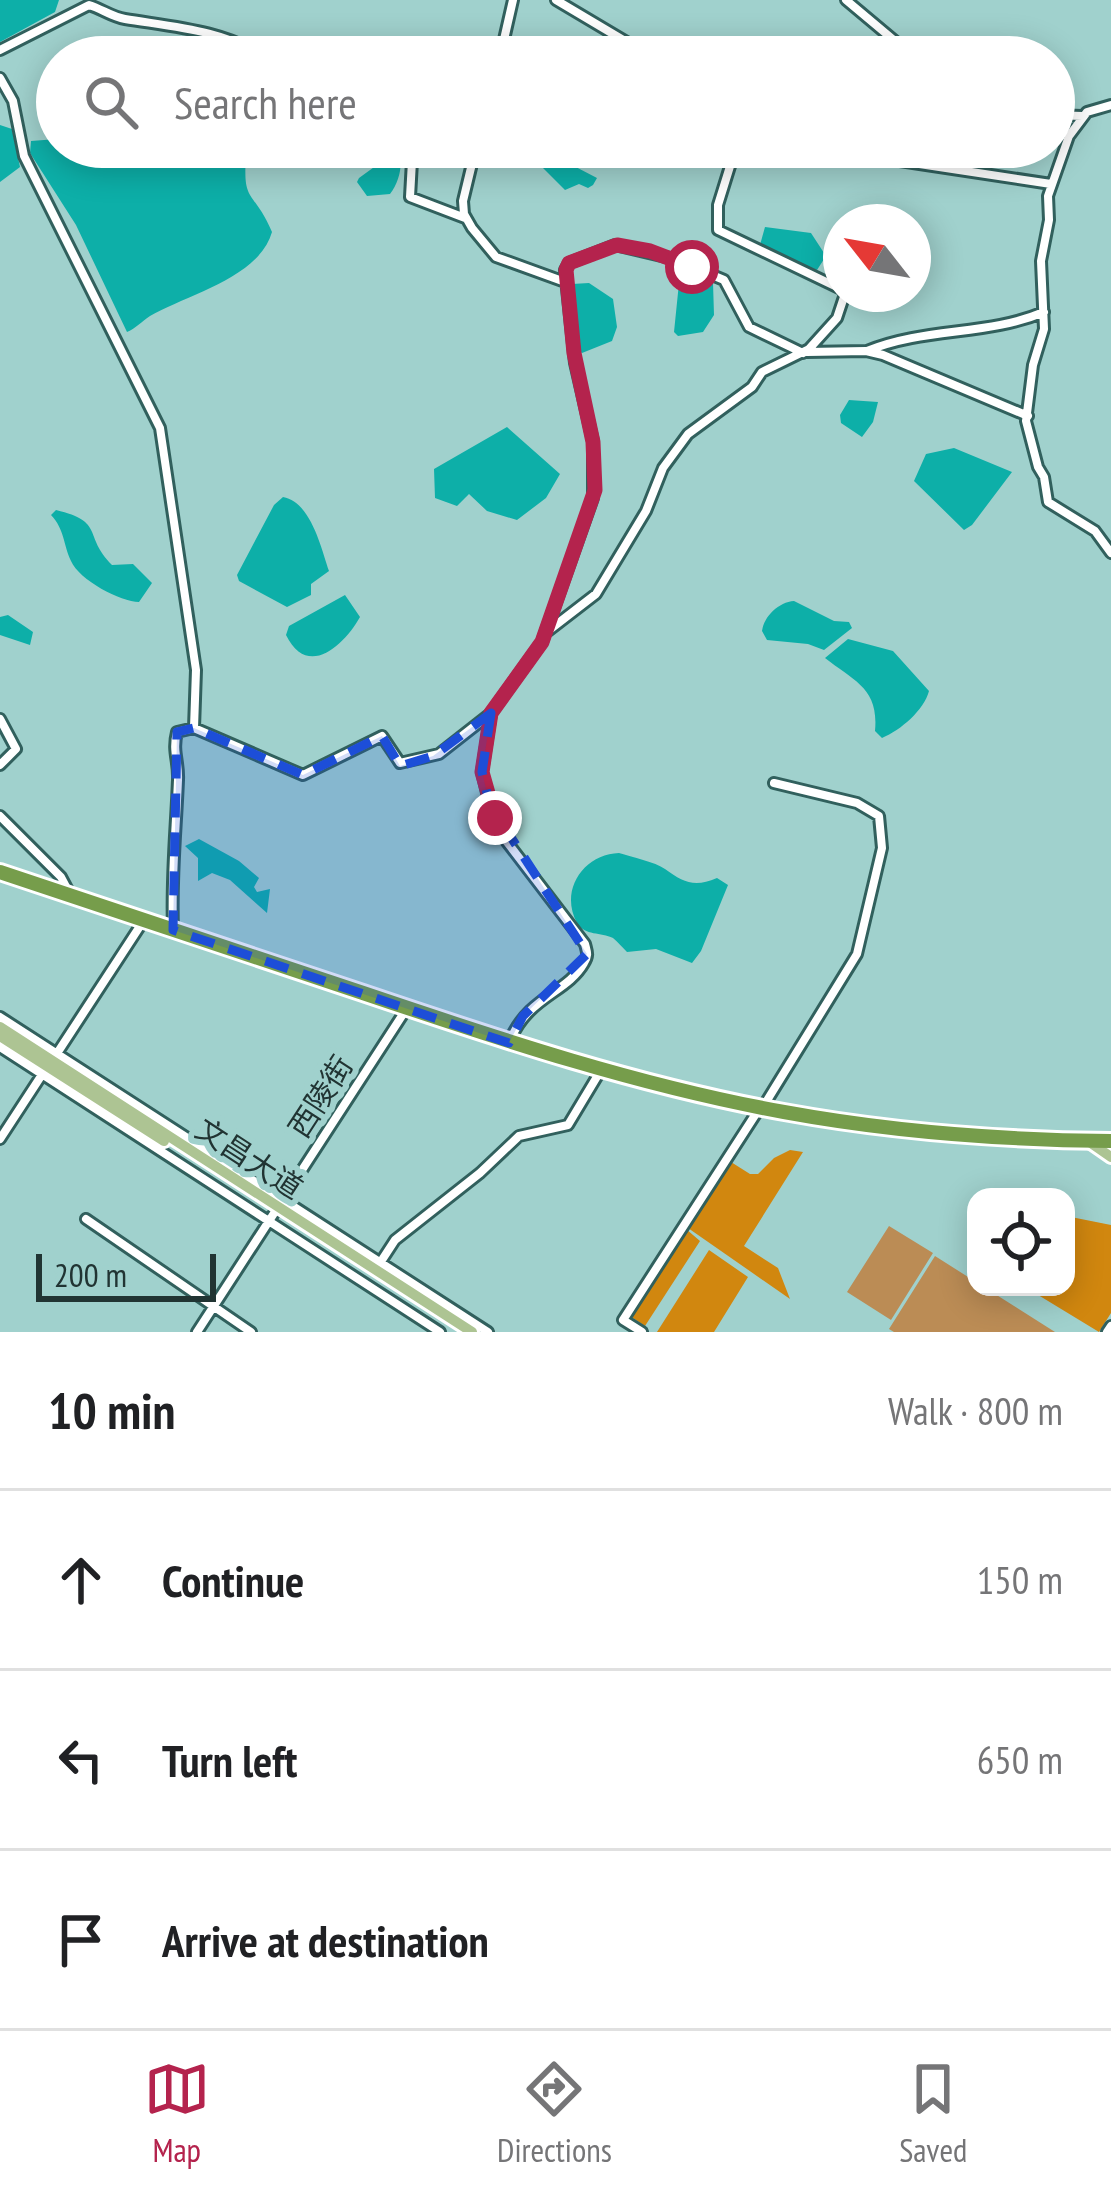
<!DOCTYPE html>
<html lang="en">
<head>
<meta charset="utf-8">
<style>
  body { margin:0; font-family:"PT Sans Narrow","Noto Sans SC",sans-serif; background:#f2f2f2; color:#202124 }
  .controls { position:absolute; right:36px; bottom:36px; display:grid; overflow:hidden; border-radius:24px; box-shadow:0 6px 30px #0003 }
  .controls button { width:108px; height:108px; display:grid; place-items:center; padding:0; border:0; border-bottom:3px solid #e0e0e0; background:#fff; color:#202124; font:60px sans-serif }
  .compass { position:absolute; left:823px; top:204px; width:108px; height:108px; border-radius:50%; background:#fff; box-shadow:0 6px 30px #0003; rotate:301deg }
  .scale { position:absolute; left:36px; bottom:30px; width:180px; box-sizing:border-box; padding-left:12px; border:6px solid #213433; border-top:0; font-size:33px; line-height:42px; white-space:nowrap; color:#213433; -webkit-text-stroke:9px #a0d1cd; paint-order:stroke }
  .stop { position:absolute; width:36px; height:36px; margin:-27px; border:9px solid #b4234d; border-radius:50%; background:#fff }
  .stop.end { background:#b4234d; border-color:#fff; box-shadow:0 3px 12px #0008 }
  .list { margin:0; padding:0; list-style:none }
  h2 { display:flex; justify-content:space-between; align-items:center; height:156px; margin:0; padding:0 48px; font-size:51px }
  h2 small { font-size:39px; font-weight:400; color:#757577 }
  .list li { display:grid; grid-template-columns:78px 1fr auto; gap:36px; align-items:center; box-sizing:border-box; height:180px; padding:0 48px; border-top:3px solid #e0e0e0 }
  .list b { display:block; font-size:45px; white-space:nowrap }
  .list em { font-size:39px; font-style:normal; color:#757577 }
  .icon { flex:none; width:66px; height:66px; fill:none; stroke:currentColor; stroke-width:2; stroke-linecap:round; stroke-linejoin:round }
  .map { position:relative; flex:none; width:1111px; height:1332px; overflow:hidden }
  .search { position:absolute; background:#fff; box-shadow:0 6px 30px #0003; left:36px; right:36px; top:36px; height:132px; display:flex; align-items:center; gap:30px; box-sizing:border-box; padding:0 42px; border-radius:66px; color:#757577; font-size:45px }
  .sheet { height:696px; background:#fff }
  nav { display:flex; justify-content:space-around; align-items:center; box-sizing:border-box; height:168px; border-top:3px solid #e0e0e0; background:#fff; font-size:33px; color:#757577 }
  nav a { display:grid; justify-items:center; gap:6px }
  nav .on { color:#b4234d }
  .map>svg:first-child { display:block }
  .green { fill:#bb8c55 }
  .forest { fill:#d1870f }
  .water { fill:#0dafa8 }
  .lines { fill:none; stroke-linecap:round; stroke-linejoin:round }
  .minor-casing { stroke:#31605d; stroke-width:14 }
  .major-casing { stroke:#fff; stroke-width:16 }
  .highway-casing { stroke:#fff; stroke-width:20 }
  .minor { stroke:#fff; stroke-width:8 }
  .major { stroke:#adc493; stroke-width:10 }
  .highway { stroke:#769d4b; stroke-width:14 }
  .route { stroke:#b4234d; stroke-width:15 }
  .marked { fill:#1d4ed8; fill-opacity:0.2; stroke:#1d4ed8; stroke-width:9; stroke-dasharray:24 15; stroke-linejoin:round }
  .labels { text-anchor:middle; stroke-width:12; stroke-linejoin:round; paint-order:stroke }
  .street-label { font-size:30px; fill:#213433; stroke:#a0d1cd }
</style>
</head>
<body>
<div class="map">
<svg width="1111" height="1332" viewBox="0 0 1111 1332">
  <rect width="100%" height="100%" fill="#a0d1cd"/>
  <path class="green" d="M889 1226 933 1253 891 1320 847 1292Z
    M935 1256 976 1282V1287H984L1055 1332H894L889 1329Z"/>
  <path class="forest" d="M790 1150 803 1152 744 1246 778 1268 790 1299 688 1228 731 1162 750 1174H758L774 1158Z
    M1066 1216 1111 1225V1313L1099 1332 1025 1287H1066Z
    M686 1229 700 1241 645 1326 630 1316Z
    M709 1250 748 1277 714 1332H657Z"/>
  <path class="water" d="M0 0H59L55 12 0 42Z
    M0 125 12 129 20 167 0 182Z
    M57 139V147H247C241 206 252 186 272 232 259 278 186 295 150 316 141 322 136 328 127 332L76 225 30 153 31 141Z
    M399 149C403 164 400 181 390 194L367 196 357 182 359 178Z
    M547 152 597 178 593 185 588 188 579 184 565 190 542 167V155Z
    M765 227 811 233 826 256 817 270 765 251 760 245Z
    M692 273 713 283 714 315 703 332 678 336 674 332 679 283Z
    M589 283 613 299 617 327 612 341 582 353 577 350 571 287 572 284Z
    M849 400 878 402 873 422 862 437 841 423 840 415Z
    M507 427 560 474 546 498 517 520 487 511 469 494 457 506 435 498 434 469Z
    M954 448 1012 472 972 525 964 530 914 481 926 454Z
    M283 497C311 502 321 548 329 571L311 584V595L287 607 239 581 237 575 274 505Z
    M56 510C106 522 82 535 112 565L133 564 152 583 139 602C121 602 79 580 71 561 63 544 65 530 51 515Z
    M345 595 360 617C345 644 308 680 286 635L289 626Z
    M794 601 834 621 849 622 852 628 824 650 808 644 767 640 762 631C764 616 779 602 794 601Z
    M8 615 33 632 30 645 0 635V617Z
    M848 639 893 651 929 691C924 710 901 730 882 738L875 731C879 688 854 681 825 658Z
    M199 839 239 861 259 878 254 887 257 892 270 889 267 913 230 880 212 873 198 881V858L185 846Z
    M619 853C632 857 655 862 665 869 683 882 694 888 717 878L728 885 701 951 692 963 656 949 627 952C622 947 618 942 613 938 601 932 585 936 577 923 559 890 584 854 619 853Z"/>
  <g class="lines">
    <defs>
      <path id="minor" d="M556 0 635 47 644 57
        M846 0 914 57
        M0 50 89 5C102 9 112 17 125 19 174 27 222 30 265 57
        M500 57 513 0
        M0 78 13 101 24 156 160 428 196 670 194 728
        M1111 105 1087 112 1069 136 1048 196 1049 220 1041 261 1044 329 1033 365 1026 421 1038 467 1044 477 1048 502 1095 531 1111 553
        M1054 115 1082 116
        M403 147 412 161 410 197 465 218
        M476 147 463 201 464 214 472 228 496 257 565 282
        M736 147 718 205V230L841 289
        M807 147 1051 184
        M867 351C926 327 987 336 1044 312
        M807 352 866 351 883 355 1028 416
        M548 631 596 594 646 511 663 468 688 434 752 387 762 372 809 349 837 318 845 294
        M0 719 16 749 0 765
        M0 816 61 877 70 894
        M173 928C171 877 176 830 178 780 179 761 172 752 177 732L194 728 303 775 382 736 400 763 439 754 490 714
        M0 1017 488 1332
        M510 1040C529 996 567 993 584 963 589 955 587 952 585 944L507 842 490 805 482 772 491 713 542 642 593 498V441L575 363 565 270 569 263 615 245 674 259 724 280 749 327 803 353
        M0 1047 440 1332
        M54 1058 144 920
        M763 1107 857 954 882 848 879 816 857 803 774 783
        M0 1139 45 1070
        M86 1219 251 1332
        M380 1263 395 1240 480 1173 519 1136 568 1125 601 1070
        M197 1332 407 1008
        M642 1332 623 1320 759 1109
        M1107 1332 1111 1326"/>
      <path id="major" d="M0 1027 472 1332
        M0 1036 164 1141
        M1088 1141 1111 1157"/>
      <path id="highway" d="M0 872C121 913 242 953 363 993 502 1040 640 1086 784 1112 893 1132 1001 1140 1111 1141"/>
    </defs>
    <use href="#minor" class="minor-casing"/>
    <use href="#major" class="major-casing"/>
    <use href="#highway" class="highway-casing"/>
    <use href="#minor" class="minor"/>
    <use href="#major" class="major"/>
    <use href="#highway" class="highway"/>
  </g>
  <g class="lines">
    <path class="route" d="M495 818 482 772 491 713 542 642 595 490 593 442 574 353 566 270 569 263 617 245 650 251 692 267"/>
  </g>
  <path class="marked" d="M491 713 482 772 490 805 587 954 523 1016 509 1043 173 930 177 732 194 728 303 775 382 736 400 766 433 756Z"/>
  <g class="labels">
    <g class="street-label">
      <text transform="translate(321 1097) rotate(-57)" y="10">西陵街</text>
      <text transform="translate(249 1159) rotate(33)" y="10">文昌大道</text>
    </g>
  </g>
</svg>
<div class="controls">
<button><svg class="icon" aria-label="locate" viewBox="0 0 24 24"><circle cx="12" cy="12" r="6"/><path d="M12 2v4M12 18v4M2 12h4M18 12h4"/></svg></button>
</div>
<svg class="compass" viewBox="-18 -18 36 36"><path d="M0-13l5 13h-10z" fill="#e53935"/><path d="M0 13l5-13h-10z" fill="#757577"/></svg>
<div class="scale">200 m</div>
<div class="stop" style="left:692px;top:267px"></div>
<div class="stop end" style="left:495px;top:818px"></div>
<div class="search"><svg class="icon" aria-label="search" viewBox="0 0 24 24"><circle cx="10" cy="10" r="6"/><path d="M15 15l6 6"/></svg>Search here</div>
</div>
<section class="sheet">
<h2>10 min<small>Walk · 800 m</small></h2>
<ul class="list">
<li><svg class="icon" aria-label="ahead" viewBox="0 0 24 24"><path d="M12 20V5M6 11l6-6 6 6"/></svg><div><b>Continue</b></div><em>150 m</em></li>
<li><svg class="icon" aria-label="left" viewBox="0 0 24 24"><path d="M17 20v-9H6M10 6l-5 5 5 5"/></svg><div><b>Turn left</b></div><em>650 m</em></li>
<li><svg class="icon" aria-label="arrive" viewBox="0 0 24 24"><path d="M6 21V4h12l-3 4 3 4H6"/></svg><div><b>Arrive at destination</b></div></li>
</ul>
</section>
<nav>
<a class="on"><svg class="icon" aria-label="map" viewBox="0 0 24 24"><path d="M3 6l6-2 6 2 6-2v14l-6 2-6-2-6 2zM9 4v14M15 6v14"/></svg>Map</a>
<a><svg class="icon" aria-label="directions" viewBox="0 0 24 24"><path d="M12 3l9 9-9 9-9-9zM9 14v-3h6M13 9l2 2-2 2"/></svg>Directions</a>
<a><svg class="icon" aria-label="saved" viewBox="0 0 24 24"><path d="M7 4h10v16l-5-4-5 4z"/></svg>Saved</a>
</nav>
</body>
</html>
